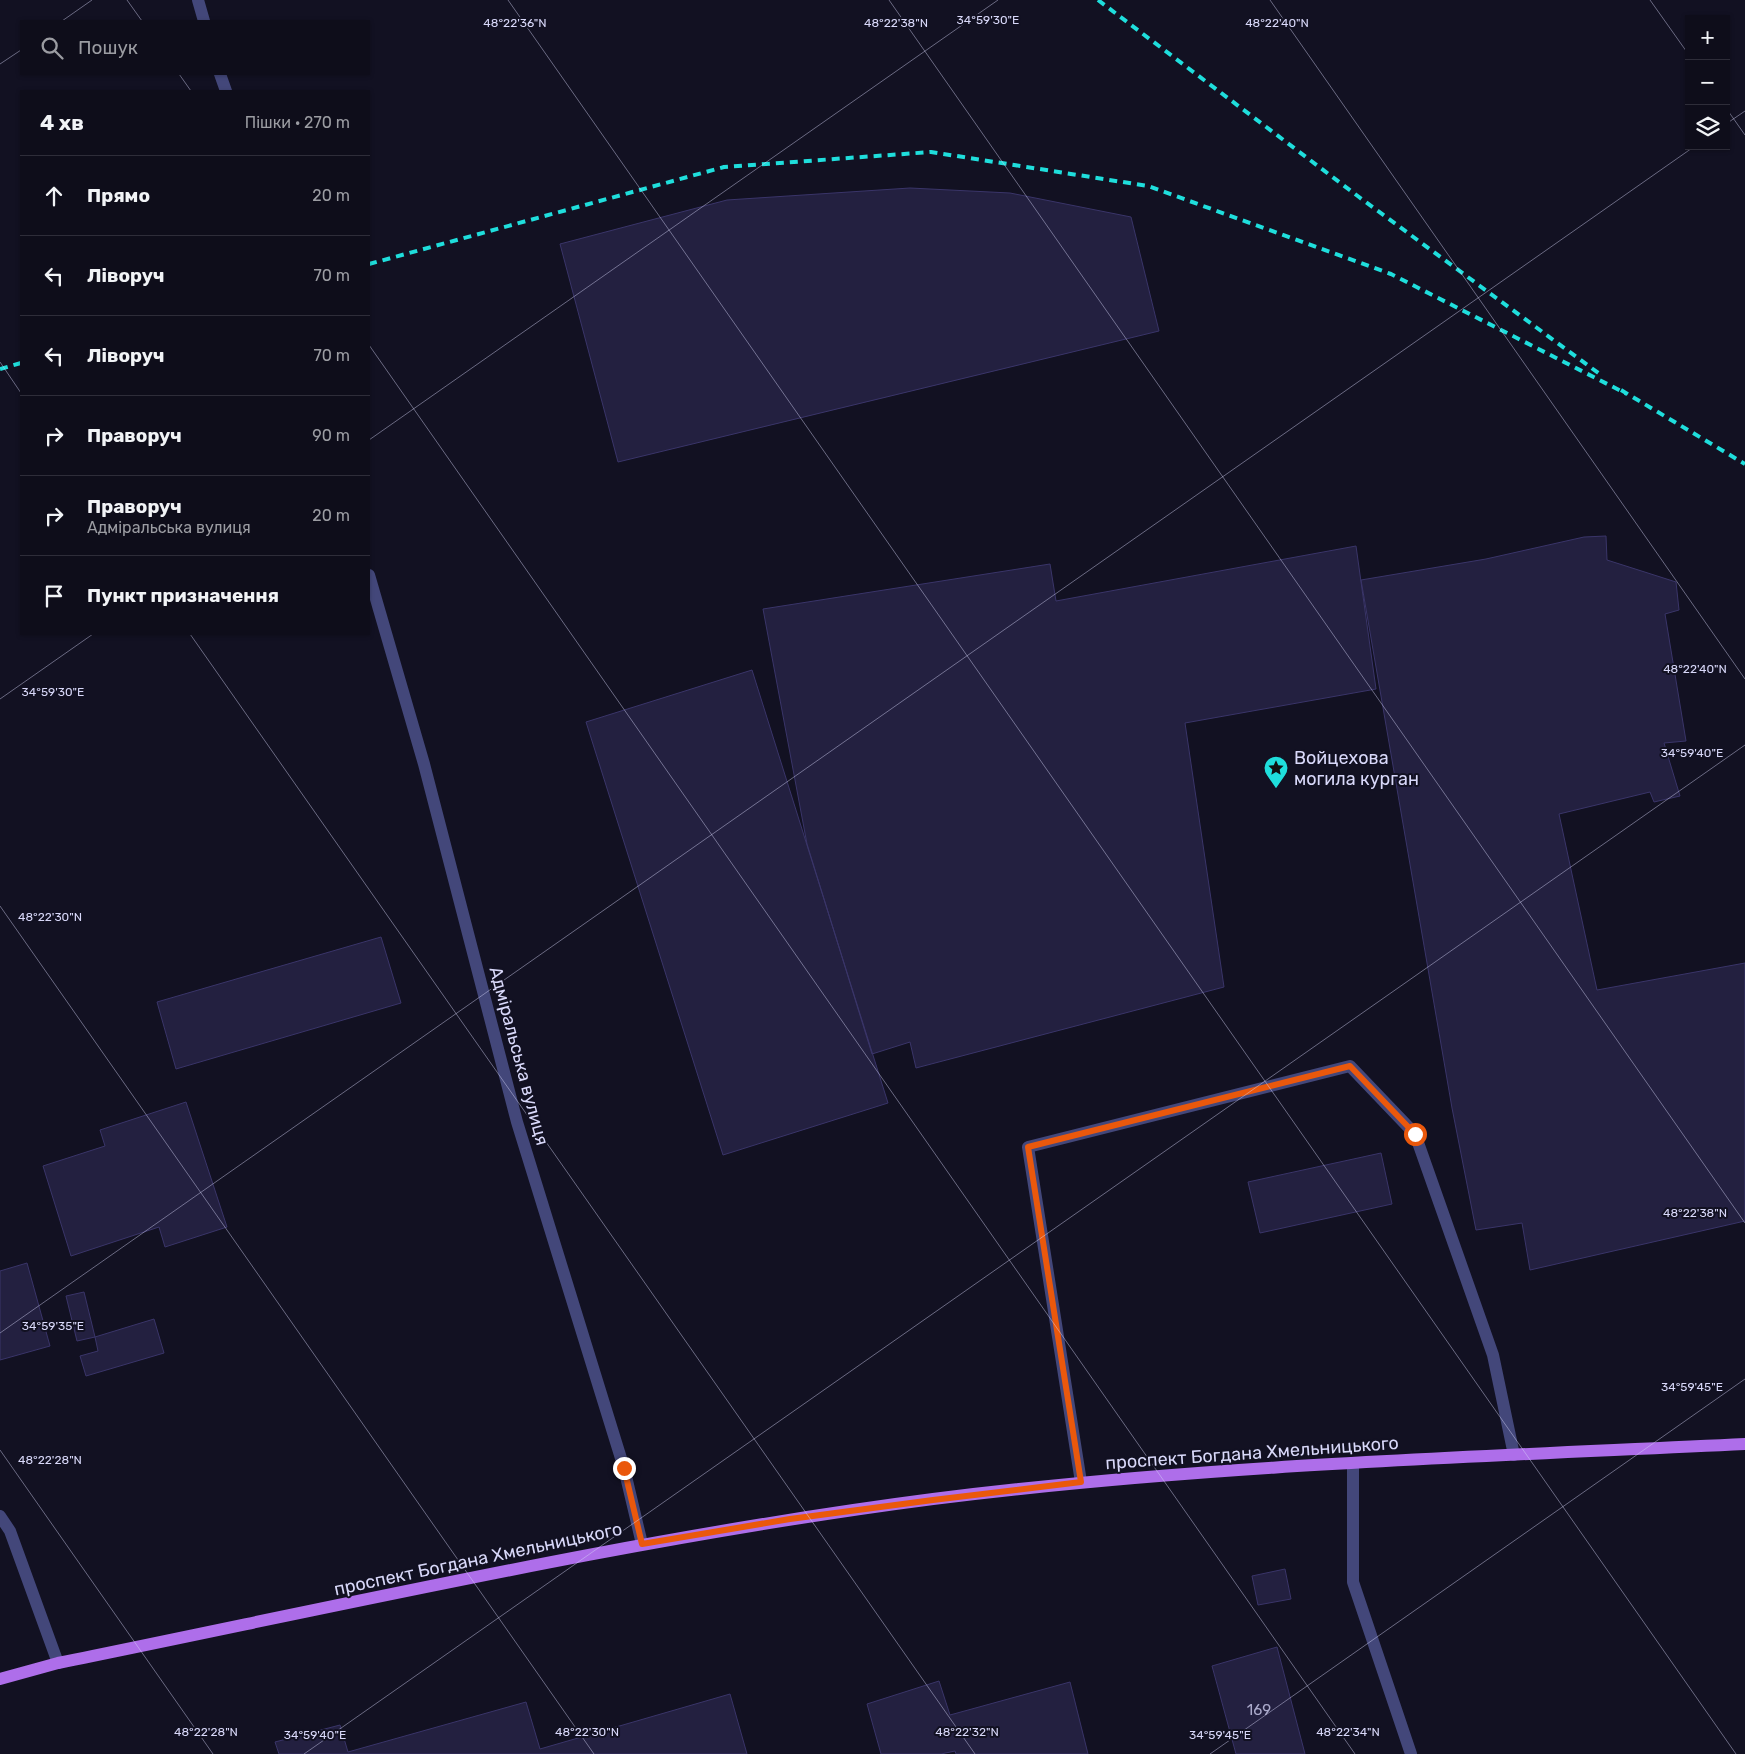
<!DOCTYPE html>
<html lang="uk">
<head>
<meta charset="utf-8">
<style>
  body { margin:0; font-family:Rubik,sans-serif; background:#1c1b27; color:#f1f3f6 }
  .controls { position:absolute; right:15px; top:15px; display:grid; overflow:hidden; border-radius:0px; box-shadow:0 1px 4px #0004 }
  .controls button { width:45px; height:45px; display:grid; place-items:center; padding:0; border:0; border-bottom:1px solid #2e2d39; background:#0e0d1a; color:#f1f3f6; font:25px sans-serif }
  .stop { position:absolute; width:15px; height:15px; margin:-11px; border:4px solid #ea580c; border-radius:50%; background:#fff }
  .stop.end { background:#ea580c; border-color:#fff; box-shadow:0 1px 5px #0008 }
  .list { margin:0; padding:0; list-style:none }
  h2 { display:flex; justify-content:space-between; align-items:center; height:65px; margin:0; padding:0 20px; font-size:21px }
  h2 small { font-size:16px; font-weight:400; color:#9b9ca2 }
  .list li { display:grid; grid-template-columns:32px 1fr auto; gap:15px; align-items:center; box-sizing:border-box; height:80px; padding:0 20px; border-top:1px solid #2e2d39 }
  .list b { display:block; font-size:19px; white-space:nowrap }
  .list p { margin:0; font-size:16px; white-space:nowrap; color:#9b9ca2 }
  .list em { font-size:16px; font-style:normal; color:#9b9ca2 }
  .icon { flex:none; width:28px; height:28px; fill:none; stroke:currentColor; stroke-width:2; stroke-linecap:round; stroke-linejoin:round }
  .map { position:relative; flex:none; width:1745px; height:1754px; overflow:hidden }
  .search { position:absolute; background:#0e0d1a; box-shadow:0 1px 4px #0004; left:20px; top:20px; width:350px; height:55px; display:flex; align-items:center; gap:12px; box-sizing:border-box; padding:0 18px; border-radius:0px; color:#9b9ca2; font-size:19px }
  .panel { position:absolute; background:#0e0d1a; box-shadow:0 1px 4px #0004; left:20px; top:90px; width:350px; height:545px; border-radius:0px }
  .map>svg:first-child { display:block }
  .building { fill:#232040; stroke:#3a3569 }
  .lines { fill:none; stroke-linecap:round; stroke-linejoin:round }
  .minor { stroke:#43477a; stroke-width:12 }
  .major { stroke:#ae6eea; stroke-width:12 }
  .rail { stroke:#1fdedc; stroke-width:4; stroke-dasharray:8 6; stroke-linecap:butt }
  .route { stroke:#ea580c; stroke-width:6 }
  .ticks { fill:none; stroke:#d8d8f9; stroke-width:1; stroke-opacity:0.45 }
  .labels { text-anchor:middle; stroke-width:4; stroke-linejoin:round; paint-order:stroke }
  .number-label { font-size:15px; fill:#abaacb }
  .poi-label { font-size:18px; fill:#d8d8f9; stroke:#121122; text-anchor:start }
  .street-label { font-size:18px; fill:#d8d8f9; stroke:#121122 }
  .ticks-label { font-size:12px; text-anchor:middle; fill:#d8d8f9; stroke:#121122; stroke-width:4; stroke-linejoin:round; paint-order:stroke }
</style>
</head>
<body>
<div class="map">
<svg width="1745" height="1754" viewBox="0 0 1745 1754">
  <rect width="100%" height="100%" fill="#121122"/>
  <path class="building" d="M910 188 1010 193 1131 217 1159 331 618 462 560 244 727 200Z
    M1606 536 1607 560 1676 582 1679 610 1665 614 1686 741 1664 743 1680 796 1654 802 1650 792 1559 814 1597 990 1745 963V1221L1530 1270 1522 1223 1476 1230 1452 1108 1361 580 1486 559 1584 537Z
    M1356 546 1376 689 1185 723 1224 987 916 1068 910 1042 872 1054 807 844 763 609 1050 564 1056 601Z
    M752 670 888 1103 723 1155 586 722Z
    M381 937 401 1003 176 1069 157 1002Z
    M186 1102 227 1227 165 1247 159 1227 71 1256 43 1166 105 1146 100 1130Z
    M1381 1153 1392 1204 1260 1233 1248 1182Z
    M27 1263 50 1346 0 1360V1271Z
    M84 1292 95 1337 77 1341 66 1296Z
    M154 1319 164 1353 86 1376 80 1356 98 1351 95 1337Z
    M1285 1569 1291 1599 1258 1605 1252 1576Z
    M1277 1647 1305 1754H1236L1212 1666Z
    M939 1681 950 1715 1070 1682 1088 1754H956L955 1751 941 1754H881L867 1704Z
    M730 1694 747 1754H279L275 1742 340 1725 348 1752 526 1702 540 1749Z"/>
  <g class="lines">
    <path class="minor" d="M198 0 204 21
      M220 74 226 91
      M369 575 424 764 517 1122 624 1468 642 1544
      M1353 1463V1582L1411 1754
      M1081 1482 1028 1147 1350 1066 1415 1134 1493 1355 1514 1455
      M0 1516 10 1531 58 1663"/>
    <path class="major" d="M0 1679 58 1663C349 1604 639 1537 933 1499 1203 1465 1474 1457 1745 1444"/>
    <path class="rail" d="M1098 0 1359 197 1601 375
      M369 264 724 167 931 152 1148 186 1391 274 1627 394
      M0 369 21 363
      M1621 390 1745 464"/>
  </g>
  <g class="lines">
    <path class="route" d="M624 1468 642 1544 790 1519 933 1500 1081 1482 1028 1147 1350 1066 1415 1134"/>
  </g>
  <path class="ticks" d="M127 0 142 21M508 0 1736 1754M889 0 1745 1223M1270 0 1745 679M1650 0 1689 55M62 21 92 0M0 64 21 50M179 74 191 91M1726 108 1745 135M1726 124 1745 111M369 345 1355 1754M0 362 21 393M369 440 998 0M190 634 975 1754M0 699 93 634M0 906 594 1754M0 1333 1695 146M0 1450 213 1754M304 1754 1745 745M1210 1754 1745 1379"/>
  <defs>
    <symbol id="sight-pin" viewBox="-11 -11 22 30"><path d="M0 17L-7.5 6A9.5 9.5 0 1 1 7.5 6Z" fill="#1fdedc" stroke="#121122"/><path d="M0-6L1.8-2.2L6-1.7L2.9 1.2L3.7 5.4L0 3.3L-3.7 5.4L-2.9 1.2L-6-1.7L-1.8-2.2Z" fill="#111"/></symbol>
  </defs>
  <g fill-rule="evenodd">
    <use href="#sight-pin" x="1262" y="754" width="28" height="38"/>
  </g>
  <g class="labels">
    <g class="number-label">
      <text x="1259" y="1715">169</text>
    </g>
    <g class="poi-label">
      <text x="1294" y="764">Войцехова<tspan x="1294" dy="21">могила курган</tspan></text>
    </g>
    <g class="street-label">
      <text transform="translate(519 1056) rotate(75)" y="6">Адміральська вулиця</text>
      <text transform="translate(1252 1453) rotate(-4)" y="6">проспект Богдана Хмельницького</text>
      <text transform="translate(478 1559) rotate(-12)" y="6">проспект Богдана Хмельницького</text>
    </g>
  </g>
  <g class="ticks-label">
    <text x="988" y="24">34°59'30"E</text>
    <text x="515" y="27">48°22'36"N</text>
    <text x="896" y="27">48°22'38"N</text>
    <text x="1277" y="27">48°22'40"N</text>
    <text x="1695" y="673">48°22'40"N</text>
    <text x="53" y="696">34°59'30"E</text>
    <text x="1692" y="757">34°59'40"E</text>
    <text x="50" y="921">48°22'30"N</text>
    <text x="1695" y="1217">48°22'38"N</text>
    <text x="53" y="1330">34°59'35"E</text>
    <text x="1692" y="1391">34°59'45"E</text>
    <text x="50" y="1464">48°22'28"N</text>
    <text x="206" y="1736">48°22'28"N</text>
    <text x="587" y="1736">48°22'30"N</text>
    <text x="967" y="1736">48°22'32"N</text>
    <text x="1348" y="1736">48°22'34"N</text>
    <text x="315" y="1739">34°59'40"E</text>
    <text x="1220" y="1739">34°59'45"E</text>
  </g>
</svg>
<div class="controls">
<button>+</button>
<button>−</button>
<button><svg class="icon" aria-label="layers" viewBox="0 0 24 24"><path d="M12 4l9 5-9 5-9-5zM3 14l9 5 9-5"/></svg></button>
</div>
<div class="stop" style="left:1415px;top:1134px"></div>
<div class="stop end" style="left:624px;top:1468px"></div>
<div class="search"><svg class="icon" aria-label="search" viewBox="0 0 24 24"><circle cx="10" cy="10" r="6"/><path d="M15 15l6 6"/></svg>Пошук</div>
<section class="panel">
<h2>4 хв<small>Пішки · 270 m</small></h2>
<ul class="list">
<li><svg class="icon" aria-label="ahead" viewBox="0 0 24 24"><path d="M12 20V5M6 11l6-6 6 6"/></svg><div><b>Прямо</b></div><em>20 m</em></li>
<li><svg class="icon" aria-label="left" viewBox="0 0 24 24"><path d="M17 20v-9H6M10 6l-5 5 5 5"/></svg><div><b>Ліворуч</b></div><em>70 m</em></li>
<li><svg class="icon" aria-label="left" viewBox="0 0 24 24"><path d="M17 20v-9H6M10 6l-5 5 5 5"/></svg><div><b>Ліворуч</b></div><em>70 m</em></li>
<li><svg class="icon" aria-label="right" viewBox="0 0 24 24"><path d="M7 20v-9h11M14 6l5 5-5 5"/></svg><div><b>Праворуч</b></div><em>90 m</em></li>
<li><svg class="icon" aria-label="right" viewBox="0 0 24 24"><path d="M7 20v-9h11M14 6l5 5-5 5"/></svg><div><b>Праворуч</b><p>Адміральська вулиця</p></div><em>20 m</em></li>
<li><svg class="icon" aria-label="arrive" viewBox="0 0 24 24"><path d="M6 21V4h12l-3 4 3 4H6"/></svg><div><b>Пункт призначення</b></div></li>
</ul>
</section>
</div>
</body>
</html>
